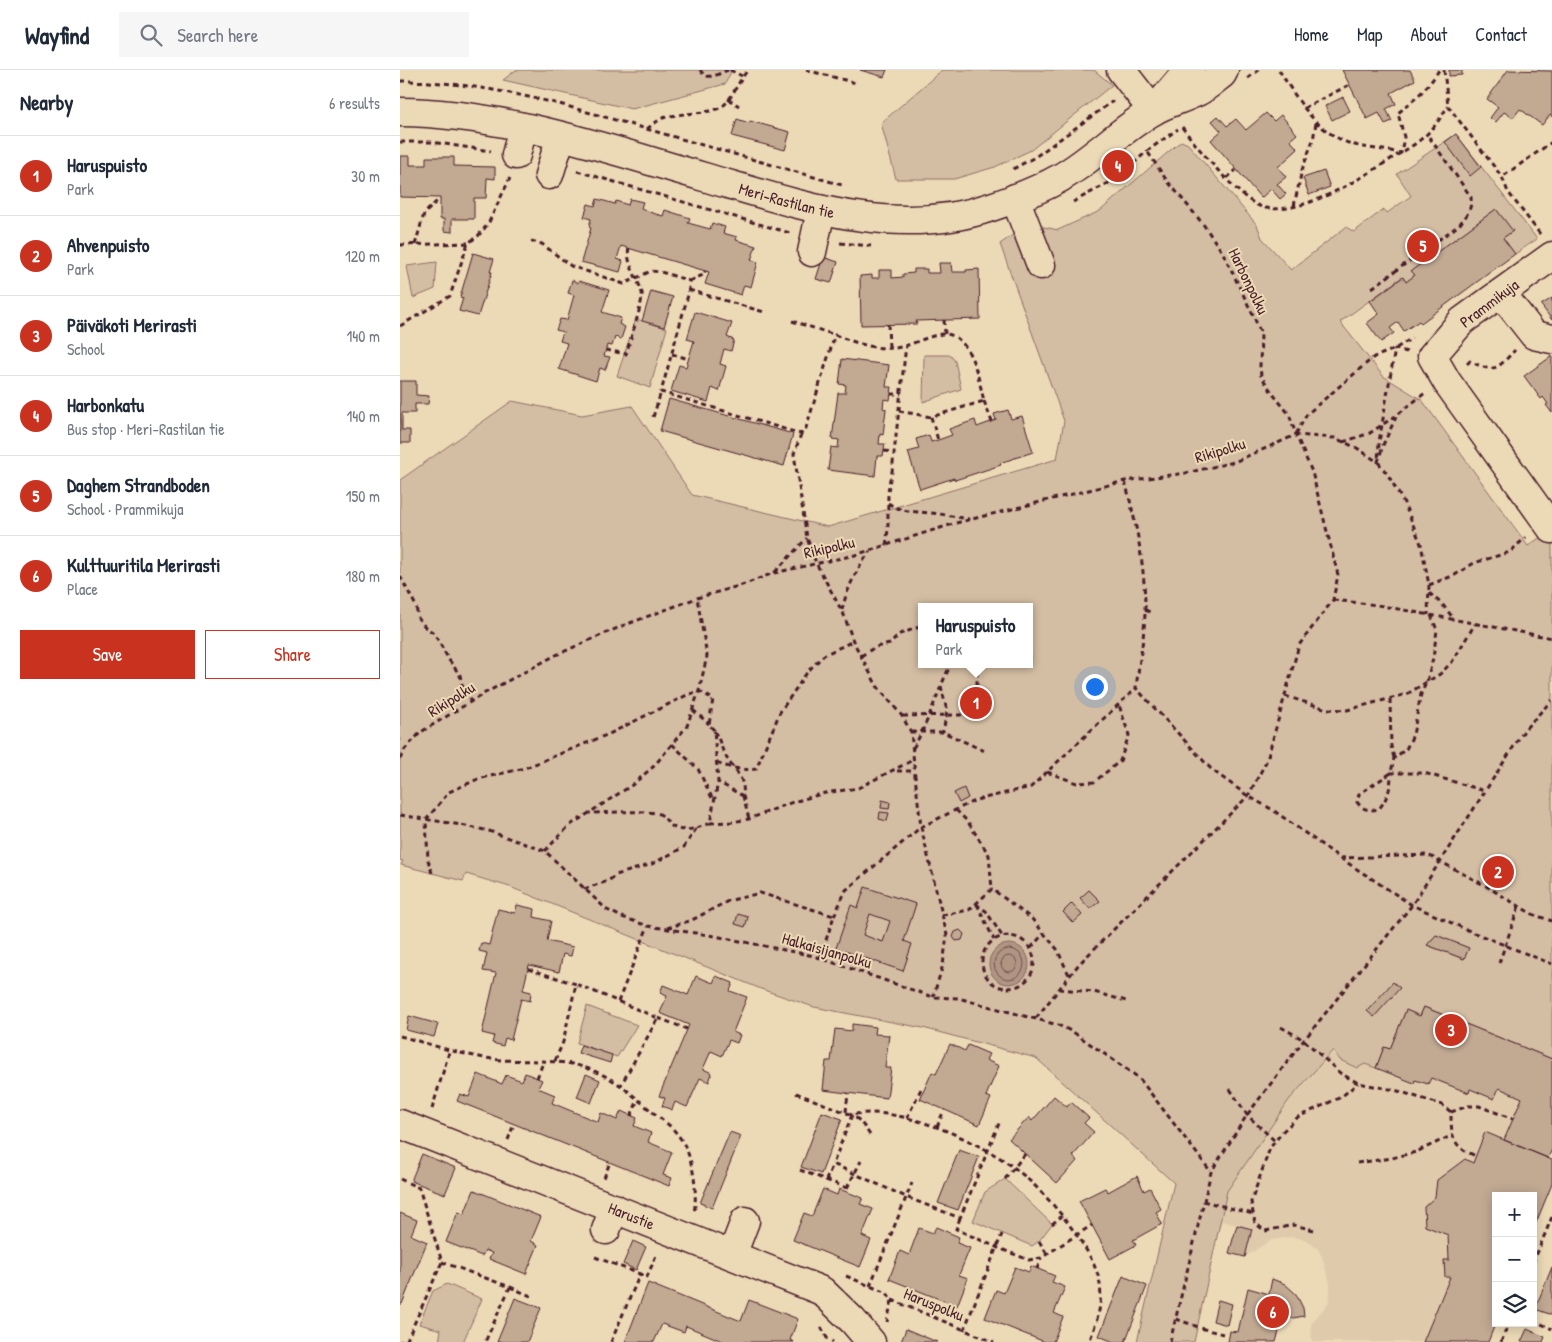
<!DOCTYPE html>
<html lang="en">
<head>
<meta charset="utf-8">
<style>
  body { margin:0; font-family:"Patrick Hand",sans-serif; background:#f6f6f7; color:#1f2937 }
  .controls { position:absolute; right:15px; bottom:15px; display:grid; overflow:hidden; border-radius:0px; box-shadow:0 2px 12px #0003 }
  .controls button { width:45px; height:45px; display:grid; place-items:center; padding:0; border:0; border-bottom:1px solid #e0e1e3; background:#fff; color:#1f2937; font:25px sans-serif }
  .you { position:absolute; left:694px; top:616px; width:18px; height:18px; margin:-12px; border:4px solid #fff; border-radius:50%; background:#1a73e8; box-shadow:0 0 0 8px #1a73e833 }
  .badge { display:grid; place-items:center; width:32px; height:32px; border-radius:50%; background:#c8321e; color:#fff; font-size:16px; font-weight:700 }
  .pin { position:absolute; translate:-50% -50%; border:2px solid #fff; box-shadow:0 1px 5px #0006 }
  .popup { position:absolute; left:518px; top:533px; width:115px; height:65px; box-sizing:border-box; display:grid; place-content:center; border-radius:0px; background:#fff; filter:drop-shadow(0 1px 4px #0005); font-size:16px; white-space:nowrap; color:#747a83 }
  .popup b { font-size:19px; color:#1f2937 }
  .popup::after { content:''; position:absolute; left:50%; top:100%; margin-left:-10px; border:10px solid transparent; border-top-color:#fff }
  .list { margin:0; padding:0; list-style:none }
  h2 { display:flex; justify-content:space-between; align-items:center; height:65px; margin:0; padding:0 20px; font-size:21px }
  h2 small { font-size:16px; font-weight:400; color:#747a83 }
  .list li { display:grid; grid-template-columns:32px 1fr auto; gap:15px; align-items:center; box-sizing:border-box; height:80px; padding:0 20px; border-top:1px solid #e0e1e3 }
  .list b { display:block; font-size:19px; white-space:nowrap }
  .list p { margin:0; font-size:16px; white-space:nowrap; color:#747a83 }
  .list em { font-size:16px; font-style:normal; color:#747a83 }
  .actions { display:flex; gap:10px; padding:15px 20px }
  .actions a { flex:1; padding:11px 0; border:1px solid #c8321e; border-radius:0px; text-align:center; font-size:18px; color:#c8321e }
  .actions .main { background:#c8321e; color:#fff }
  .icon { flex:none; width:28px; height:28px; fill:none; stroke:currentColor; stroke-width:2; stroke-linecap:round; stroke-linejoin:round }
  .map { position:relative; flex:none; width:1152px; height:1272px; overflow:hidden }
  header { display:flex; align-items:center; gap:30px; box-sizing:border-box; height:70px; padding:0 25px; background:#fff; border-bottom:1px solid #e0e1e3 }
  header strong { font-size:24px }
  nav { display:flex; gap:28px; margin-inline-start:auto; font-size:18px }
  .search { width:350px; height:45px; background:#f6f6f7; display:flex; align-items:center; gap:12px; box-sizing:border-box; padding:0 18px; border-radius:0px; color:#747a83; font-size:19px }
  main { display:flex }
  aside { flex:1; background:#fff }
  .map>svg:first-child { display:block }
  .built { fill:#dfcbac }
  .green { fill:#d4bea3; stroke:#8f6e67; fill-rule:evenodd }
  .water { fill:#b09583; stroke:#876660 }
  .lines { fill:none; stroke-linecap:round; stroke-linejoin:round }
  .shore { stroke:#734e4e; stroke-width:1 }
  .building { fill:#c1a992; stroke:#4a1f2b; fill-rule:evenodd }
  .minor-casing { stroke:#4a1f2b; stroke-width:31 }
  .path { stroke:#4a1f2b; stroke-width:3; stroke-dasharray:5 4; stroke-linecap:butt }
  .minor { stroke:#ecdab7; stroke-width:28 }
  .labels { text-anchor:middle; stroke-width:4; stroke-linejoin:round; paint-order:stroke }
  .street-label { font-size:16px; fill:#4a1f2b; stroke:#ecdab7 }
</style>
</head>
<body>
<header>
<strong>Wayfind</strong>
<div class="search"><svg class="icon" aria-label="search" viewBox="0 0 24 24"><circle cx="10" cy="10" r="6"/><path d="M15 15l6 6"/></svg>Search here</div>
<nav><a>Home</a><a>Map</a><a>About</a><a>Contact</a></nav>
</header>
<main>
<aside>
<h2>Nearby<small>6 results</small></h2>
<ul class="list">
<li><span class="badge">1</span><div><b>Haruspuisto</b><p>Park</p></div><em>30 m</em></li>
<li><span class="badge">2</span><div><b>Ahvenpuisto</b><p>Park</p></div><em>120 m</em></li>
<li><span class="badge">3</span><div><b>Päiväkoti Merirasti</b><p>School</p></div><em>140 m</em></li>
<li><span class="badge">4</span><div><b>Harbonkatu</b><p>Bus stop · Meri-Rastilan tie</p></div><em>140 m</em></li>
<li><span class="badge">5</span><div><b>Daghem Strandboden</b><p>School · Prammikuja</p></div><em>150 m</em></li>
<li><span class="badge">6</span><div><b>Kulttuuritila Merirasti</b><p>Place</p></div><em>180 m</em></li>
</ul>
<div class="actions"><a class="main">Save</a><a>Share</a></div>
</aside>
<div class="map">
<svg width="1152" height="1272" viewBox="0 0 1152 1272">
  <rect width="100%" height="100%" fill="#ecdab7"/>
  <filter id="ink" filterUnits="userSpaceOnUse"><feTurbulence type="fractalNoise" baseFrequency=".02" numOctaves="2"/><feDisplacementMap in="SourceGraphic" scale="10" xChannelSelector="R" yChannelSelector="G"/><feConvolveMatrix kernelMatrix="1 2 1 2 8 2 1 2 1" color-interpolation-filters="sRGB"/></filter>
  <g filter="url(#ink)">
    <path class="built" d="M1036 865 1152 915V1079L1148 1088 1152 1090V1114L1133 1160V1126H1096L1088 1272H912L911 1254 928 1233 930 1226V1214L922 1187 918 1179 906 1170 893 1167 871 1170 845 1187 829 1183 837 1155 821 1151 827 1121 889 1030Z"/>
    <path class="green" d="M116 0H332L325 14 232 39 103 10Z
      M542 0H694L712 15 631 80 595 97 554 109H496L481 53Z
      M1056 64 1137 169 1115 184 1103 168 1112 161 1096 139 1012 201 1015 205 1006 212 1002 207 940 252 983 306 1022 330 1128 476 1152 459V989L1024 937 1020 946 1006 940 990 979 984 977 976 998 965 994 957 998 940 990 933 980 889 1030 827 1121 794 1272H737L774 1113 636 988 523 958 414 937 361 919 110 817 66 804 63 811 1 795 3 791 0 790V410L112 331 182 345 232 336 292 425 428 457 657 389 664 351 600 174 620 160 635 155 658 160 700 141 781 71 788 74 857 155 862 168 891 200 946 157 954 162 984 139 987 143 1011 126 997 104ZM522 537H630V594H522ZM1036 865 1068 878 1064 889 1027 875Z
      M37 192 35 219 13 228 7 196Z
      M236 249 267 258 250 318 217 306Z
      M524 285H550L555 291 561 319 523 332Z
      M187 936 237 955 217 987 177 973Z
      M605 1109 652 1154 639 1171 632 1176 573 1151 585 1122Z
      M47 1214 82 1229 63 1272H39L41 1260 19 1254 33 1221Z"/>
    <path class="water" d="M589 894a20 20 0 1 1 40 0a20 20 0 1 1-40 0Z"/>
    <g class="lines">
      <path class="shore" d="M594 894a15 15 0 1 1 30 0a15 15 0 1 1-30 0Z
        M601 894a8 8 0 1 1 16 0a8 8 0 1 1-16 0Z"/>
    </g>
    <path class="building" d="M460 0H487L484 7Z
      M942 0H1010L1015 10 991 23 996 34 986 39 992 51 985 54 979 43 967 49Z
      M1049 0H1062V5L1049 6Z
      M1108 0 1152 1V47L1150 45 1142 55 1120 39 1113 48 1104 42 1096 52 1090 48 1098 37 1087 29Z
      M943 27 950 41 932 50 925 36Z
      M866 43 874 51 881 45 897 64 890 70 898 79 878 97 886 107 877 114 886 124 880 129 871 119 861 128 811 70 821 61 812 51 818 46 827 56 836 49 846 60Z
      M337 49 349 53 350 51 390 62 385 80 332 66Z
      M1056 64 1081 97 1070 106 1045 72Z
      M0 86H10V95H26V87H54V96L95 97V109L87 108 86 128H74V149H52V162L44 161V149H40V128L0 127Z
      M924 101 930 117 909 125 903 108Z
      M197 129 215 134 216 131 228 135 230 129 243 132 241 138 252 143 263 146 265 140 290 148 288 153 310 159 312 153 325 157 323 163 337 167 336 170 356 176 351 190 358 192 351 217 344 215 341 225 305 214 309 202 221 176 217 189 223 191 220 202 181 192 191 158 189 157 191 149 184 147 188 134 195 136Z
      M1096 139 1113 161 1103 168 1115 184 1021 253 1019 251 1004 261 998 252 990 258 994 263 981 272 967 253 979 244 970 231 1003 207 1006 212 1015 205 1011 201Z
      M73 183 94 189 90 202H92L78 246 59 241 63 228 60 227Z
      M423 187 438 192 431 213 416 209Z
      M539 193H551L552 202H566V200L579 199 580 249 516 251 517 254 461 255 460 206 472 205V208H479V200H492V208L503 207V204L514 203V199H527V203H540Z
      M172 210 178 213 179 211 209 220 202 242 221 248 219 254 225 257 221 269 215 267 212 276 207 275 204 286 210 287 205 300 200 298 196 311 159 299 167 273 160 271 163 262 156 260 160 249 167 250 174 225 168 223Z
      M251 221 273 227 264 257 242 251Z
      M1152 228V250L1141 235Z
      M295 242 332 253 327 267 334 270 331 281 324 279 320 294 326 296 319 321 312 318 308 332 271 321 279 295 286 297 294 271 287 269Z
      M1152 286V343L1146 335 1148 334 1143 327 1141 329 1124 306Z
      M442 289 489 295 486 317H492L490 330 484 329 483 338 486 339 483 365 480 364 479 374H485L483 386H477L475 406 428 400 431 377 438 378 439 370 432 369 438 323H445L446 315 439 314Z
      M0 311H16V325L29 326 28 334H15V343H2V360H10V373H0Z
      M269 329 393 364 384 396 260 361Z
      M608 340 611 349 622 346 633 382 600 393 601 395 555 410 554 408 520 419 508 382 519 379 516 369 529 365 531 372 538 370 552 365 549 359 575 350 577 357 596 350 594 344Z
      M564 718 568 728 559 733 554 723Z
      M482 730 490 732 489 739 481 738Z
      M480 742 489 743 487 751 479 749Z
      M465 817 516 834 504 871 512 874 503 901 436 878 451 835 458 838ZM470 844 490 851 483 872 463 865Z
      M689 820 700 831 690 839 680 828Z
      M672 833 682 845 673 853 663 842Z
      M117 835 135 839 134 847 151 851 147 871 173 877 171 886 163 884 159 902 129 895 123 920 131 922 130 931 121 929 111 970 105 968 103 976 92 973 94 966 82 963 96 903 83 901 87 883 79 881 81 873 89 875 98 839 115 843Z
      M338 844 348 847 345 857 335 854Z
      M560 860 564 864 562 870 556 871 553 867 555 862Z
      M1036 865 1069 878 1064 889 1027 875Z
      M296 906 313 913 316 906 333 913 330 921 347 927 333 962 340 965 337 973 329 970 322 986 311 981 303 999 312 1003 309 1012 300 1008 287 1037 275 1032 272 1040 262 1036 265 1028 259 1026 289 955 260 943 267 926 260 923 263 915 288 925Z
      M993 912 1000 918 974 947 967 941Z
      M1024 937 1152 989V1079L1148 1088 1104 1070 1122 1028 1099 1018 1094 1029 1070 1019 1069 1023 1031 1008 1028 1014 1015 1010 1014 1013 976 998 984 977 990 979 1006 940 1020 946Z
      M9 946 38 954 34 967 6 960Z
      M452 954 476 957 475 964 489 965 485 998H491L487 1028 423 1020 426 991H431L435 959 452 961Z
      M550 974 565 981 568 975 589 984 586 990 599 996 586 1026 591 1028 579 1055 520 1029 532 1002 536 1004Z
      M181 975 212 985 210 993 178 983Z
      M125 1003 142 1010 138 1018 155 1025 152 1033 198 1052 201 1043 217 1050 221 1041 237 1048 234 1056 251 1063 248 1072 272 1082 263 1105 272 1108 269 1116 57 1031 60 1024 69 1027 78 1004 102 1014 106 1005 122 1011Z
      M186 1004 200 1010 191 1033 177 1027Z
      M654 1026 667 1037 671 1032 689 1048 684 1053 694 1062 673 1086 677 1091 657 1113 609 1069 629 1047 632 1051Z
      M422 1042 442 1049 421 1104 401 1097Z
      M330 1062 341 1066 312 1138 300 1133Z
      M1085 1062 1152 1090V1114L1133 1160V1126H1096V1252L1088 1272H1023L1050 1207H1045L1044 1190H1049L1048 1165 1025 1156 1024 1137 1035 1127 1037 1110 1065 1089 1073 1093Z
      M559 1080 579 1087 558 1140 538 1133Z
      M22 1084 56 1098 45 1124 11 1111Z
      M737 1106 744 1121 750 1118 761 1139 756 1142 762 1154 733 1170 736 1175 710 1189 679 1131 705 1118 708 1122Z
      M423 1119 437 1125 439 1119 463 1128 460 1134 473 1139 462 1166 471 1170 460 1197 393 1170 404 1143 412 1146Z
      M74 1120 141 1147 131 1171 138 1175 126 1204 89 1189 92 1183 85 1180 82 1186 46 1172 58 1142 64 1144Z
      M0 1143 17 1150 11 1165 27 1172 2 1234H0Z
      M837 1155 852 1159 845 1187 829 1183Z
      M536 1157 559 1167 557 1173 570 1178 559 1205 568 1208 557 1236 489 1209 500 1181 509 1185 519 1158 533 1163Z
      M233 1171 246 1177 236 1200 223 1194Z
      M631 1196 655 1206 652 1212 665 1217 654 1243 663 1247 653 1272H645L585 1248 596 1220 604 1223 615 1197 629 1202Z
      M1152 1197V1245L1135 1239Z
      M723 1206 747 1216 725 1272H714L699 1266Z
      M872 1209 885 1214 896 1224 903 1238 904 1246 882 1250 876 1272H828L830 1261 838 1262 848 1218 869 1224Z
      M248 1213 341 1251 349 1230 398 1249 390 1270 394 1272H325L286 1256 284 1262 262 1254 254 1272H225Z
      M115 1228 141 1238 127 1272H97Z
      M818 1230 832 1234 827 1255 813 1251Z
      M506 1259 537 1272H501Z
      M1127 1259 1145 1267 1143 1272H1121Z"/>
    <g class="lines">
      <defs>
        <g id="minor">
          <path d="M721 0 753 41"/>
          <path d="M758 36 785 4 790 0"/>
          <path id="s1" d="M0 42C104 43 205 78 304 107 397 134 495 170 591 137 615 129 639 120 660 108 693 89 720 60 753 41 766 33 783 29 797 22 806 18 814 10 822 4L824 0"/>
          <path d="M116 85 123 57"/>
          <path d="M149 105 161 66"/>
          <path d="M615 128 641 195"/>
          <path d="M412 182 421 140"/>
          <path d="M1152 186 1062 251 1032 286 1047 312 1152 459"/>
          <path d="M1101 223 1134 265 1152 269"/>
          <path id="s2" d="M0 1054 422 1221 453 1251 471 1272"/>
          <path d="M206 1160 214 1138"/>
          <path d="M332 1185 345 1151"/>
        </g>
      </defs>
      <use href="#minor" class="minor-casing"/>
      <path class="path" d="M300 0C308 12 317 4 328 0
        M330 0 342 6
        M406 0 456 13
        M879 0C899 32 919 67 959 76 972 79 987 80 1001 83L1004 67 998 43C1014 30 1028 18 1039 0
        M1044 0 1048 36 1102 107
        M848 8 859 0
        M0 11C55 11 110 22 163 35L442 115
        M328 29 339 36
        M904 38 949 15
        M782 57C796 76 841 131 862 137 900 148 963 107 994 87 1006 80 1018 73 1028 63 1036 56 1042 45 1048 36
        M247 59C252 55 257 51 263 48 279 42 313 45 324 35 332 28 339 10 348 0
        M0 72H31L91 81
        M613 99 635 87 713 31
        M177 101 390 163
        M827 108 836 100
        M673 132 718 108 747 81 778 59
        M894 136 902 100 913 70 916 53
        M1140 164 1108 122 1102 107 1152 72
        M131 171 142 174 171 196 224 214 251 201 261 202 290 211 288 225 261 322 401 364 406 358 435 265C454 272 474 280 495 278 511 276 526 266 543 264 571 263 579 311 584 331L531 347 538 370
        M440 173 471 176
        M0 175 68 173
        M15 175 24 144 37 131V128
        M290 211 305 204V201
        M972 218 1059 155C1067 145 1072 139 1071 127L1027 64
        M289 220 364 242
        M544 250 545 264
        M392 251 435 265
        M488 254 489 278
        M0 256 50 226 68 173 78 166 88 154 110 108
        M206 280 226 284C229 273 244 230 242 223 239 210 225 192 229 178
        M1007 282 995 279 979 372 978 392 983 375 997 345 1025 323
        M272 284 289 289
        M1067 294 1070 291C1095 304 1097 299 1115 280
        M491 324H501
        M584 331 592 352
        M499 341 531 347
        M253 347 261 322
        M401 364 394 384 407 468 416 493 444 545 453 571 477 616 502 646 511 662 515 706 521 757 547 865 543 895 533 927
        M896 364 907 344 974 287 995 279 1012 268
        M943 372 970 363 997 345
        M484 381 494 382
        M725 411C736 452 745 495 745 539 745 565 739 592 736 618L812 700 848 726 873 740 940 788 1012 835 1072 862 1152 894
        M488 433C503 443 513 441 530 443 543 444 556 447 569 449
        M486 475C491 449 484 426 492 402L506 275
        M375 502 407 468
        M0 506 16 536 18 548 26 558 34 563 49 590 60 605 62 615 71 632
        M1029 515 1055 505 1074 493 1110 482 1126 467
        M1029 523 1042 534 1054 549
        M933 530 977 535 1152 568
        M442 540C447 518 457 499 470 481
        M745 540 752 543
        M1031 545 1037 560 1033 588 1027 611 1021 624 1013 665 1006 679 994 688 991 703 959 724 957 732C963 740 969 741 979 739 988 727 991 718 991 703H1024L1085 721
        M461 586 475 577 490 574 500 564 522 556
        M541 616 547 641 543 662
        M885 626 927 639 947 640 1007 624 1040 604 1052 592 1075 554
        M990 629 991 676 994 688
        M293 640 309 654
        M503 646 560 645 576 639 580 630 577 619V594
        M314 661C320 670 320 675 324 683 331 699 346 705 343 726L318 712
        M511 662H543L587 682
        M272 674 298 699 313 730
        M513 678C529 652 537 622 551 594
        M0 689 5 679 21 662 85 623 156 585 222 556 297 528 342 515 374 503 455 485 556 453 725 411 786 403 834 392 896 365 935 368 957 378 978 392 988 405 1004 433 1021 474 1029 515 1028 545
        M317 693C325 697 346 701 356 699L380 642 408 601 424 585 453 571
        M497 701H514
        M647 702 677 713 694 712 720 691 729 665 719 635
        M343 726 349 749
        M556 740 568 752 589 785 592 819
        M0 745 61 755 89 761 145 781 207 840 222 847 248 856 315 866 414 886 533 927 558 928 658 955 673 962 739 1008 811 1102
        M310 753 332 752 349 749 393 732 425 723 458 718 513 690
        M145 781 169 756 232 715 254 696 287 656 299 621 307 586 297 528
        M940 788 1028 785 1086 816 1132 844 1152 851
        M32 803 28 790 26 750 49 722 78 709 125 698 209 664 287 625 299 621 313 629 309 655 314 660 318 712 310 753C298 758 281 765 269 754 265 749 262 743 255 743 233 740 210 743 188 743
        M184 819 208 811 216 805 252 794 284 777 296 759
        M576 834 586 841 602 866
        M577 834 594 870
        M542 845 569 840 592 819 632 849 657 879 669 905
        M434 846 446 820 521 757 576 730 631 717 736 618
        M267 858 292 850 328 831 360 823 434 846 420 888
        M582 892a26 26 0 1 1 52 0a26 26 0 1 1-52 0Z
        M631 878 644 863
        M1099 893 1119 836
        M128 899 176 914
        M659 919 694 922 726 931
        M218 932 248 856
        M258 948 287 959
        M636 948 679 894 848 726 867 690 899 575 933 530 938 505 912 402 896 365 889 344 873 324 861 306 860 296 861 264 854 247 823 183 803 154 765 108 747 81
        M881 957 904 970 940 1003 958 1013 995 1020 1042 1035 1051 1042C1051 1066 1052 1077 1076 1086
        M0 966C30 974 61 985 92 989 124 993 158 987 189 999 216 1009 228 1021 249 1039 258 1047 270 1054 277 1064 293 1082 298 1120 294 1143
        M155 991 163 972 176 914 258 948 221 1015
        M137 1008 144 990
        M830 1019 847 1045 875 1071
        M396 1023 452 1045C497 1034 576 1070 612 1096 642 1118 690 1173 699 1209 704 1231 697 1252 689 1272
        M32 1039 50 979
        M446 1042 448 1023
        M1051 1042 1068 1036H1079L1113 1049
        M231 1046 238 1030
        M507 1048 521 1019
        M537 1057 544 1040
        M470 1065 460 1051 452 1045 433 1094 506 1127 560 1148 600 1051
        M108 1070 114 1054
        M957 1093 992 1088 1016 1082 1053 1065
        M400 1100 426 1110 433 1094
        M204 1108 210 1092
        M0 1109 19 1118 42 1192 6 1272
        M605 1109 625 1084
        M426 1110 447 1118 446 1122
        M447 1118 461 1091
        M803 1131 853 1144
        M560 1148 556 1159 596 1177 629 1190 641 1188 692 1155
        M652 1154 662 1146
        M914 1160 894 1155 865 1161 855 1153 851 1132 870 1078 883 1061 898 1047 941 1027 958 1013
        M639 1171 647 1184
        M195 1187 240 1204
        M42 1192 110 1217 85 1272
        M1133 1193 1152 1147
        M637 1199 641 1188
        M446 1206 487 1223 492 1230 487 1252
        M470 1216 512 1113
        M110 1217 131 1226
        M492 1230 594 1272
        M776 1249 804 1259 823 1264
        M1133 1250 1152 1259
        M421 1257 427 1268 433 1272
        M564 1260 602 1164
        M0 1271 2 1272
        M211 1272 240 1204 247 1207 257 1183
        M770 1272 811 1102 847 1045 904 970 1012 835 1125 659 1152 630
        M1101 1272 1109 1253"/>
      <use href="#minor" class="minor"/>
    </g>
  </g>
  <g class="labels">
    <g class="street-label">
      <text dy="6" stroke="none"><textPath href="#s1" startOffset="398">Meri-Rastilan tie</textPath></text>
      <text transform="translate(849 211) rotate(64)" y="6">Harbonpolku</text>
      <text transform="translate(1089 233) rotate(-37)" y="6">Prammikuja</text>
      <text transform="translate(820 380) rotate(-17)" y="6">Rikipolku</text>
      <text transform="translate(429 477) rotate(-13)" y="6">Rikipolku</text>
      <text transform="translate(51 629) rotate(-32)" y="6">Rikipolku</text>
      <text transform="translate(427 880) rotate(16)" y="6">Halkaisijanpolku</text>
      <text dy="6" stroke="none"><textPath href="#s2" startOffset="249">Harustie</textPath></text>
      <text transform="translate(534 1234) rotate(22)" y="6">Haruspolku</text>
    </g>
  </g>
</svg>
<div class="controls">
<button>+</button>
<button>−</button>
<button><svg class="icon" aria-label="layers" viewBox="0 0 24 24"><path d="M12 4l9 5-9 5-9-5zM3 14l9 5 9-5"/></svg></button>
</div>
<div class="you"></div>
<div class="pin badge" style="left:576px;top:633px">1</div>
<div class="popup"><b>Haruspuisto</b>Park</div>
<div class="pin badge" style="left:1098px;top:802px">2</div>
<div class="pin badge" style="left:1051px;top:960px">3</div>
<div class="pin badge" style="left:718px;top:96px">4</div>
<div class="pin badge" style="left:1023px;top:176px">5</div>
<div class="pin badge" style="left:873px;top:1242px">6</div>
</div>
</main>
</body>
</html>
